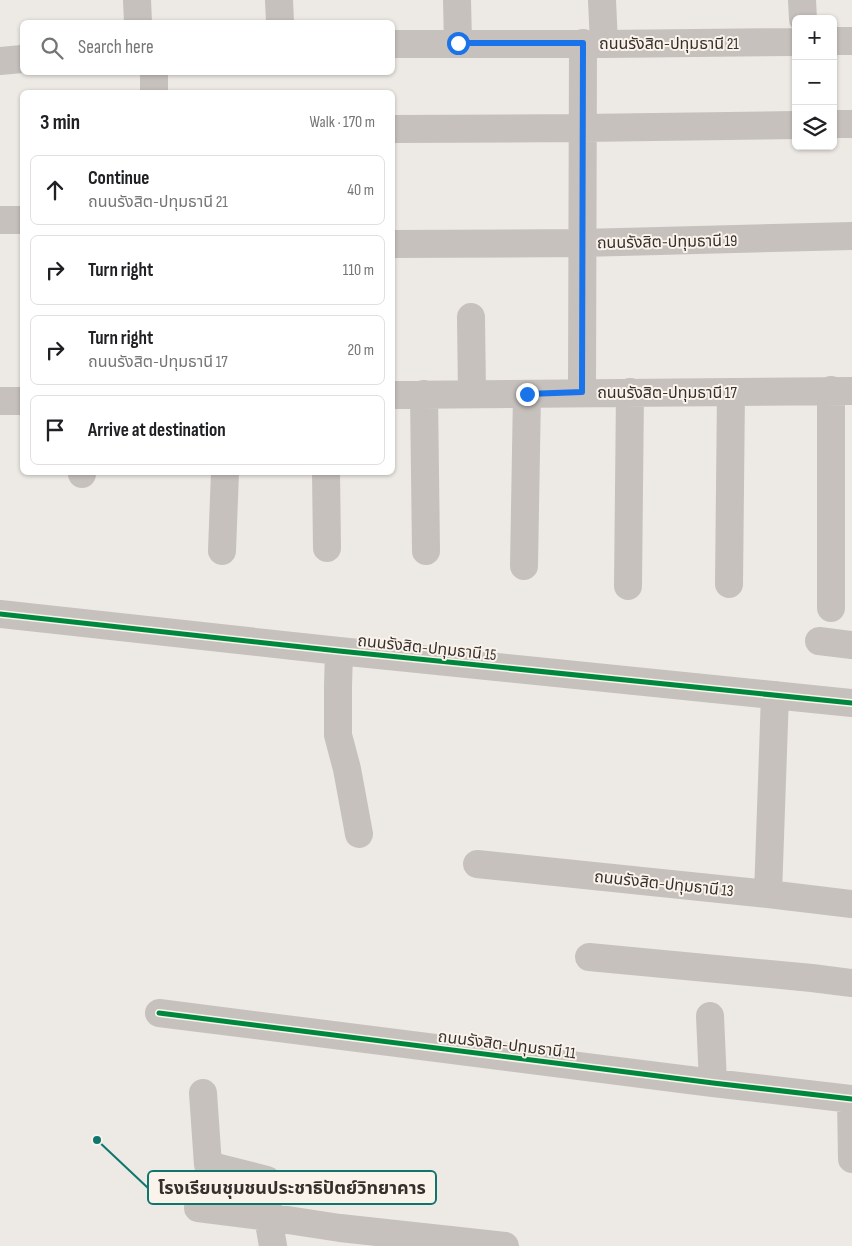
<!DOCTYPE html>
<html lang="en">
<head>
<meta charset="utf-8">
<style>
  body { margin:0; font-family:"Sofia Sans Condensed","Noto Sans Thai",sans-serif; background:#f6f6f6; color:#202124 }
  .controls { position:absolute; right:15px; top:15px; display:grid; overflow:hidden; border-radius:8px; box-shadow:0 1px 4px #0004 }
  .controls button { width:45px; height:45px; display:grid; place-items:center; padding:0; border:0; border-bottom:1px solid #e0e0e0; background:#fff; color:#202124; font:25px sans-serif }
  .stop { position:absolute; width:15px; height:15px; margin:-11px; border:4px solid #1a73e8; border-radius:50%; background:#fff }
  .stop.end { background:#1a73e8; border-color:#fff; box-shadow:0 1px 5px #0008 }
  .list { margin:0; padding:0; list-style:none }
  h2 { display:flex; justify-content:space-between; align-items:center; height:65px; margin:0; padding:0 20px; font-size:21px }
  h2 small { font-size:16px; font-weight:400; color:#757577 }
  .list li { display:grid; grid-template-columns:32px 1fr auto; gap:15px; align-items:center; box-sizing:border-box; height:70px; margin:0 10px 10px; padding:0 10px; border:1px solid #e0e0e0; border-radius:8px }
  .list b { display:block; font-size:19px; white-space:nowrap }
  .list p { margin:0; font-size:16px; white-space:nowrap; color:#757577 }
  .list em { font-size:16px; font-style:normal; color:#757577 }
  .icon { flex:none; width:28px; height:28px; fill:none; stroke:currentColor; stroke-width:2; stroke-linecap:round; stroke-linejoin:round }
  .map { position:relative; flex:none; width:852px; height:1246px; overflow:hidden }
  .search { position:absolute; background:#fff; box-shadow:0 1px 4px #0004; left:20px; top:20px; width:375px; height:55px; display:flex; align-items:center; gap:12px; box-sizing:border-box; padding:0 18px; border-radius:8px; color:#757577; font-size:19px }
  .panel { position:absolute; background:#fff; box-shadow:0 1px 4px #0004; left:20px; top:90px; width:375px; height:385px; border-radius:8px }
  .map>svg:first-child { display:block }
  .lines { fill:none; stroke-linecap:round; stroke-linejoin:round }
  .minor { stroke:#c6c1bd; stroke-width:28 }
  .cycleway-casing { stroke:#f9f3ec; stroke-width:8 }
  .cycleway { stroke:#00873e; stroke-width:5 }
  .route { stroke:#1a73e8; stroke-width:6 }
  .labels { text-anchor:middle; stroke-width:4; stroke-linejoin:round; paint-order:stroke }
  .street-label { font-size:16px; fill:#372f2b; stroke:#f9f3ec }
  .leader { fill:none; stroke:#0f766e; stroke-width:2 }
  .callout-dot { fill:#0f766e; stroke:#f9f3ec; stroke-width:2 }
  .callout { fill:#f9f3ec; stroke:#0f766e; stroke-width:2 }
  .callout-label { font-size:18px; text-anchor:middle; font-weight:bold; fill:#372f2b }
</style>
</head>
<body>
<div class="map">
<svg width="852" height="1246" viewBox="0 0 852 1246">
  <rect width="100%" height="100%" fill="#ede9e4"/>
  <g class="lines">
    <path class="minor" d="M137 0 138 22
      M279 0 280 22
      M457 0 458 43
      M602 0 604 44
      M802 0 803 19
      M833 41H852
      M392 44H604L796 42
      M0 61 22 59
      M154 72V92
      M833 124H852
      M392 129 582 128 796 125
      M0 220H22
      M392 244 582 243 852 236
      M471 317 472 394
      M582 392 583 43
      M424 394 426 551
      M392 395 852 391
      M0 401H22
      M82 472V474
      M326 472 327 548
      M222 551 225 472
      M524 566 527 394
      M729 584 731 392
      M628 586 630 392
      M831 608V390
      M0 614 339 651 852 703
      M819 641 852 645
      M339 651 338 686V735L347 769 359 834
      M477 864 768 894 852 904
      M768 894 775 695
      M589 957 812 978 852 983
      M159 1013 713 1083 852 1099
      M710 1016 713 1083
      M203 1093 208 1165 267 1180 268 1217 273 1246
      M851 1099 852 1159
      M198 1208 268 1217 340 1228 505 1246"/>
    <defs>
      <path id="cycleway" d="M0 614 339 651 852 703
        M159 1013 713 1083 852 1099"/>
    </defs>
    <use href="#cycleway" class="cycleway-casing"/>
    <use href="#cycleway" class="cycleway"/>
  </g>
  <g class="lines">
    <path class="route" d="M458 43H583L582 392 527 394"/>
  </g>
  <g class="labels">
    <g class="street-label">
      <text x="669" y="49">ถนนรังสิต-ปทุมธานี 21</text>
      <text transform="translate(667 241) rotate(-1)" y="6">ถนนรังสิต-ปทุมธานี 19</text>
      <text x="667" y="398">ถนนรังสิต-ปทุมธานี 17</text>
      <text transform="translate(427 647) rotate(6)" y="6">ถนนรังสิต-ปทุมธานี 15</text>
      <text transform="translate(664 883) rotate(6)" y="6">ถนนรังสิต-ปทุมธานี 13</text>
      <text transform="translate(507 1044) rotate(7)" y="6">ถนนรังสิต-ปทุมธานี 11</text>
    </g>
  </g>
  <path class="leader" d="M97 1140L148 1188"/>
  <circle class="callout-dot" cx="97" cy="1140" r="5"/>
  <rect class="callout" x="148" y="1171" width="288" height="33" rx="5"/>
  <g class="callout-label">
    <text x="292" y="1194">โรงเรียนชุมชนประชาธิปัตย์วิทยาคาร</text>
  </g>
</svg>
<div class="controls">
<button>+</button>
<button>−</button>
<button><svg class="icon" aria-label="layers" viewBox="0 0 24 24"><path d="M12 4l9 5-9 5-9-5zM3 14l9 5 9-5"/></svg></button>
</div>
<div class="stop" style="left:458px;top:43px"></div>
<div class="stop end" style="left:527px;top:394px"></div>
<div class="search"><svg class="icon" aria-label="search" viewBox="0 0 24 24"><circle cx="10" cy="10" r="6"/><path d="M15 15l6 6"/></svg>Search here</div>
<section class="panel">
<h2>3 min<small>Walk · 170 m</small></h2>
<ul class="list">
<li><svg class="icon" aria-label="ahead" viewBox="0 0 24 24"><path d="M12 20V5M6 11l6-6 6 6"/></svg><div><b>Continue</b><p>ถนนรังสิต-ปทุมธานี 21</p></div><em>40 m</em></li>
<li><svg class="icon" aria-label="right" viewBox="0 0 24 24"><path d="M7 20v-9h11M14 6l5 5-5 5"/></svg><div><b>Turn right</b></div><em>110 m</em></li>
<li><svg class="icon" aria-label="right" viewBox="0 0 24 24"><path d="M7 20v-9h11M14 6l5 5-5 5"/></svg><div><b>Turn right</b><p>ถนนรังสิต-ปทุมธานี 17</p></div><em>20 m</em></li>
<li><svg class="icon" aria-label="arrive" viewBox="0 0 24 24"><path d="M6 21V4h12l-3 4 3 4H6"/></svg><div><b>Arrive at destination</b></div></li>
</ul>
</section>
</div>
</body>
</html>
